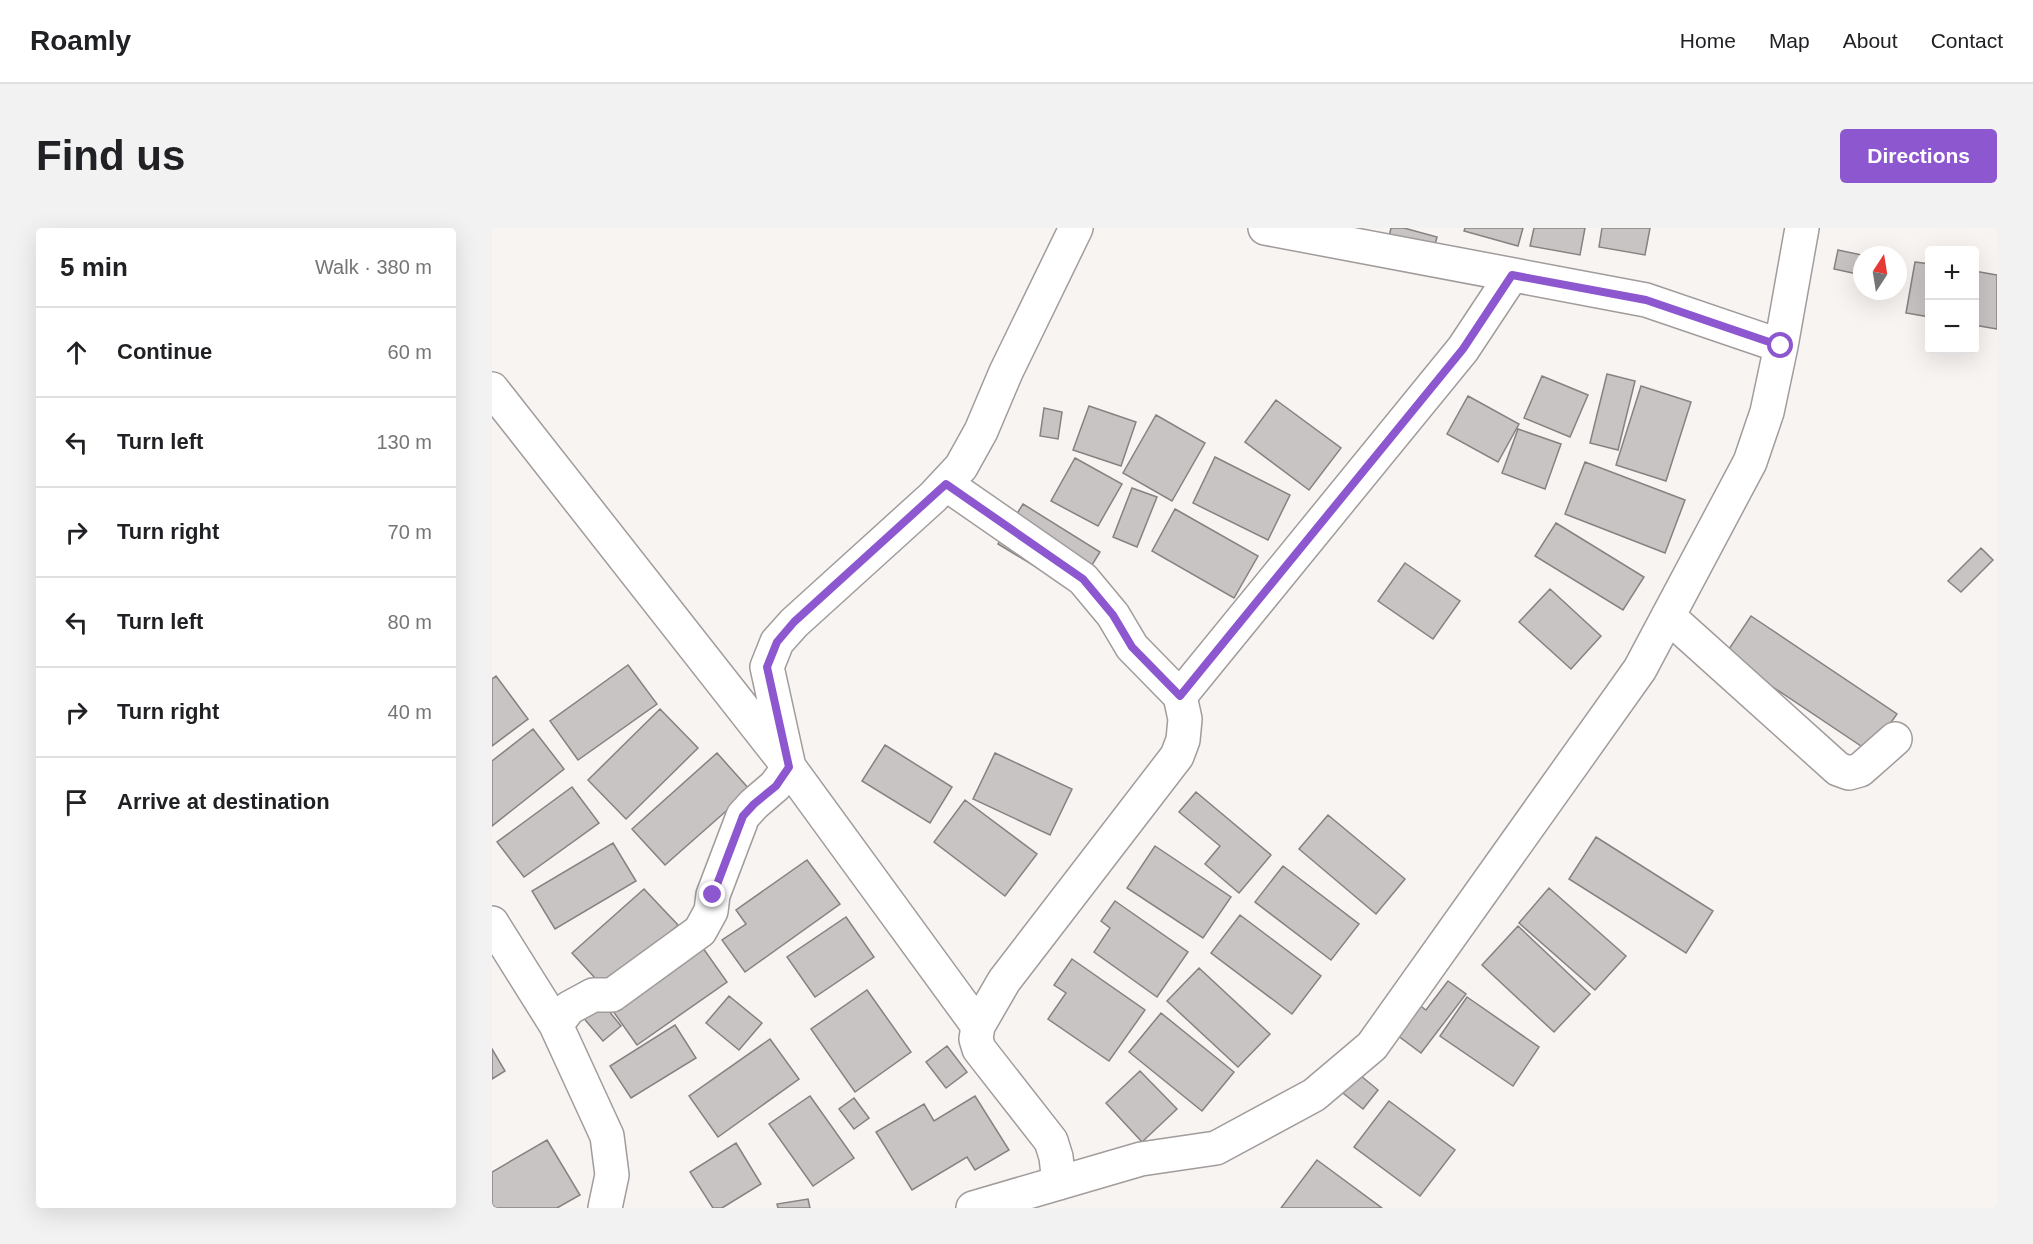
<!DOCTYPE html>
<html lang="en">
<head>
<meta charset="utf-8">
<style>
  body { margin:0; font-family:Arial,sans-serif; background:#f2f2f2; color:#202124 }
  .controls { position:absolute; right:18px; top:18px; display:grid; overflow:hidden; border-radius:6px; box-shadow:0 6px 24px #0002 }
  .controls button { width:54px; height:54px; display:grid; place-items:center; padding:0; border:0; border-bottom:2px solid #e0e0e0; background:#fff; color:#202124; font:30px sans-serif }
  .compass { position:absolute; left:1361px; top:18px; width:54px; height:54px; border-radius:50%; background:#fff; box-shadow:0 6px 24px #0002; rotate:12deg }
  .stop { position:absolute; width:18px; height:18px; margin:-14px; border:4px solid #8d57cf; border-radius:50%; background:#fff }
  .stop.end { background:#8d57cf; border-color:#fff; box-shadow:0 2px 6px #0008 }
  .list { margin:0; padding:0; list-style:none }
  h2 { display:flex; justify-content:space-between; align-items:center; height:78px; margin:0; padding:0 24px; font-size:26px }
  h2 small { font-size:20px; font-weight:400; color:#757577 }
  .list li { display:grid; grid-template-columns:39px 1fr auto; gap:18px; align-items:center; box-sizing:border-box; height:90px; padding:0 24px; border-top:2px solid #e0e0e0 }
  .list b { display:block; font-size:22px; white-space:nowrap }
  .list em { font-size:20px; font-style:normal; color:#757577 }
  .icon { flex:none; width:33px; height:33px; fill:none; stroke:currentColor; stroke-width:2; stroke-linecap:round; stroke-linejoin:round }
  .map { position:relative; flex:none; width:1505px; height:980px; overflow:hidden; border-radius:6px }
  header { display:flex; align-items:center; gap:36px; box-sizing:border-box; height:84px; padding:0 30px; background:#fff; border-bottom:2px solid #e0e0e0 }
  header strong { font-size:28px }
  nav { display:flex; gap:33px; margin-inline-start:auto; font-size:21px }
  .intro { display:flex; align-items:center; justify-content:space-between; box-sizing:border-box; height:144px; padding:0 36px }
  h1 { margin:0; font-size:42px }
  .button { padding:15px 27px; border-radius:6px; background:#8d57cf; color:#fff; font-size:21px; font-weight:700 }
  main { display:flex; gap:36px; padding:0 36px }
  aside { flex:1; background:#fff; border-radius:6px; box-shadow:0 6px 24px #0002 }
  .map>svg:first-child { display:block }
  .building { fill:#c9c4c4; stroke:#868281; stroke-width:1.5 }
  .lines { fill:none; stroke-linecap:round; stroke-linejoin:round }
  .minor-casing { stroke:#a19c9b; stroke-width:36 }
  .minor { stroke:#fff; stroke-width:33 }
  .route { stroke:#8d57cf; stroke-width:8 }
</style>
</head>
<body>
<header>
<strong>Roamly</strong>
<nav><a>Home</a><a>Map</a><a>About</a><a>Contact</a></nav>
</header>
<div class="intro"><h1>Find us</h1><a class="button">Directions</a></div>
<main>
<aside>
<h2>5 min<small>Walk · 380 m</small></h2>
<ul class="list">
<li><svg class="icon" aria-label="ahead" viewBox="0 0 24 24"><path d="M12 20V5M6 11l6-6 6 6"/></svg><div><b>Continue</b></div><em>60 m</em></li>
<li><svg class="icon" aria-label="left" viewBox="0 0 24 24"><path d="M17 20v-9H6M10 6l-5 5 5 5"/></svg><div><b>Turn left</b></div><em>130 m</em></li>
<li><svg class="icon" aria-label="right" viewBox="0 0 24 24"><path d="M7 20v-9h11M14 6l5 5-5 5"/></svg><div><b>Turn right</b></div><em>70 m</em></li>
<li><svg class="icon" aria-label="left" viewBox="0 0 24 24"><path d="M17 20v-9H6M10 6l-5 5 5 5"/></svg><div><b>Turn left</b></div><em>80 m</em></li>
<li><svg class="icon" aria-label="right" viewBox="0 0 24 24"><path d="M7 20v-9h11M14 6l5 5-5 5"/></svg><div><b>Turn right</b></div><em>40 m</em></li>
<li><svg class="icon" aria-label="arrive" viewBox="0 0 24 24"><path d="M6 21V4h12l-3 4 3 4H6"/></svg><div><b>Arrive at destination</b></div></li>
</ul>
</aside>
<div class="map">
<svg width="1505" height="980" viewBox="0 0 1505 980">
  <rect width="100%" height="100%" fill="#f8f4f2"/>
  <path class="building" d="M899 0H912L945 9 940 28 895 16Z
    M973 0H1031L1026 18 972 3Z
    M1042 0H1093L1088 27 1038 18Z
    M1110 0H1158L1153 27 1107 19Z
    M1346 22 1370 27V47L1342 41Z
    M1423 34 1438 36V89L1414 85Z
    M1482 43 1505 47V101L1482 97Z
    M1115 146 1143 153 1126 222 1098 215Z
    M1050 148 1096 167 1078 209 1032 190Z
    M1149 158 1199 174 1174 253 1124 237Z
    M976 168 1027 196 1006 234 955 206Z
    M784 172 849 220 817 262 753 214Z
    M597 178 644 194 629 238 581 222Z
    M552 180 570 184 566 211 548 208Z
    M664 187 713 215 680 273 631 245Z
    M1026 201 1069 216 1053 261 1010 245Z
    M723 229 798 267 776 312 701 275Z
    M583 230 630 256 606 298 559 273Z
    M1093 234 1193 272 1173 325 1073 286Z
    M640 260 665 269 645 319 621 309Z
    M531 276 608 324 584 363 506 316Z
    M683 281 766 328 742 370 660 323Z
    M1064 295 1152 349 1131 382 1043 328Z
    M1489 320 1501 332 1469 364 1456 353Z
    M913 335 968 373 941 411 886 373Z
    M1058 361 1109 408 1079 441 1027 394Z
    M1259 388 1405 486 1378 524 1233 427Z
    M136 437 165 476 86 532 58 493Z
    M4 448 36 491 0 518V451Z
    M168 481 206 520 134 591 96 552Z
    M41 501 72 541 0 598V533Z
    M393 517 460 559 438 595 370 553Z
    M225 525 258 562 173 637 140 601Z
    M503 525 580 561 558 607 481 571Z
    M80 559 107 595 32 649 5 614Z
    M704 564 779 627 747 665 713 636 728 618 687 584Z
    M473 572 545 626 513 668 442 614Z
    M836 587 913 651 884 686 807 621Z
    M1104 609 1221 683 1194 725 1077 651Z
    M121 615 144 653 63 701 40 663Z
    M663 618 739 669 711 710 635 660Z
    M315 632 348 676 253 744 230 712 254 696 244 682Z
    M791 638 867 696 839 732 763 674Z
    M1057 660 1134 728 1103 762 1027 695Z
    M152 661 186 697 114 762 80 725Z
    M623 673 696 724 665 769 602 724 618 700 609 693Z
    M748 687 829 748 800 786 719 725Z
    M354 689 382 729 323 769 295 729Z
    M1026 698 1098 766 1062 804 990 737Z
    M206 713 235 754 145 817 116 776Z
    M580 731 653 782 617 833 556 791 574 765 562 757Z
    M707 740 778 806 746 839 675 773Z
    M956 753 974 766 929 825 897 801 919 771 934 782Z
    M375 762 419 824 363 864 319 801Z
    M237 768 270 795 247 822 214 795Z
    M975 769 1047 819 1021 858 948 808Z
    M108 772 129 798 111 813 89 787Z
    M669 785 742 844 710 883 637 824Z
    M183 797 204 830 139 870 118 838Z
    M278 811 307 851 226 909 197 868Z
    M455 818 475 844 454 860 434 834Z
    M0 821 13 843 0 851Z
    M648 843 685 881 650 914 614 875Z
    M863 843 886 862 871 881 847 862Z
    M318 868 362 930 321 958 277 896Z
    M483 868 517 922 483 942 475 929 420 962 384 904 432 876 442 893Z
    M362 870 377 890 362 901 347 881Z
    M897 873 963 922 928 968 862 919Z
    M55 912 88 967 65 980H3L0 976V944Z
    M244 915 269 956 230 980H221L198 944Z
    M825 932 890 980H789Z
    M316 971 318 980H286L285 976Z"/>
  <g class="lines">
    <defs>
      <path id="minor" d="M1289 118 1310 0
        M0 161 297 539 486 798
        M454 256 591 351 621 387 640 419 688 468 693 491 691 512 685 528 512 753 486 798 484 811 487 821 559 913 564 929 567 955
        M1176 388 1346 541 1357 545 1368 542 1403 511
        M688 468 971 121 1020 47
        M0 695 64 797 115 908 120 947 113 980
        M64 797 77 780 101 767H120L208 703 219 683 221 667 251 588 262 576 283 558 297 539 275 439 285 414 302 395 441 269 469 239 489 203 514 144 584 0
        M481 980 649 931 724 920 822 867 880 818 1148 441 1258 234 1275 184 1289 118 1154 72 773 0"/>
    </defs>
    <use href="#minor" class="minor-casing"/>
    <use href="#minor" class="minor"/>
  </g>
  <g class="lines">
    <path class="route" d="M221 667 251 588 262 576 284 558 297 539 275 439 285 414 302 394 454 256 591 351 621 387 640 419 688 468 971 121 1020 47 1154 72 1289 118"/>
  </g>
</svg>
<div class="controls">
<button>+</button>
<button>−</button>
</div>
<svg class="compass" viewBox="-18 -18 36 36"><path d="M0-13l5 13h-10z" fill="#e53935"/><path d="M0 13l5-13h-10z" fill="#757577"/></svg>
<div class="stop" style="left:1289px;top:118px"></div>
<div class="stop end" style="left:221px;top:667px"></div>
</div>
</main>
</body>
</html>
